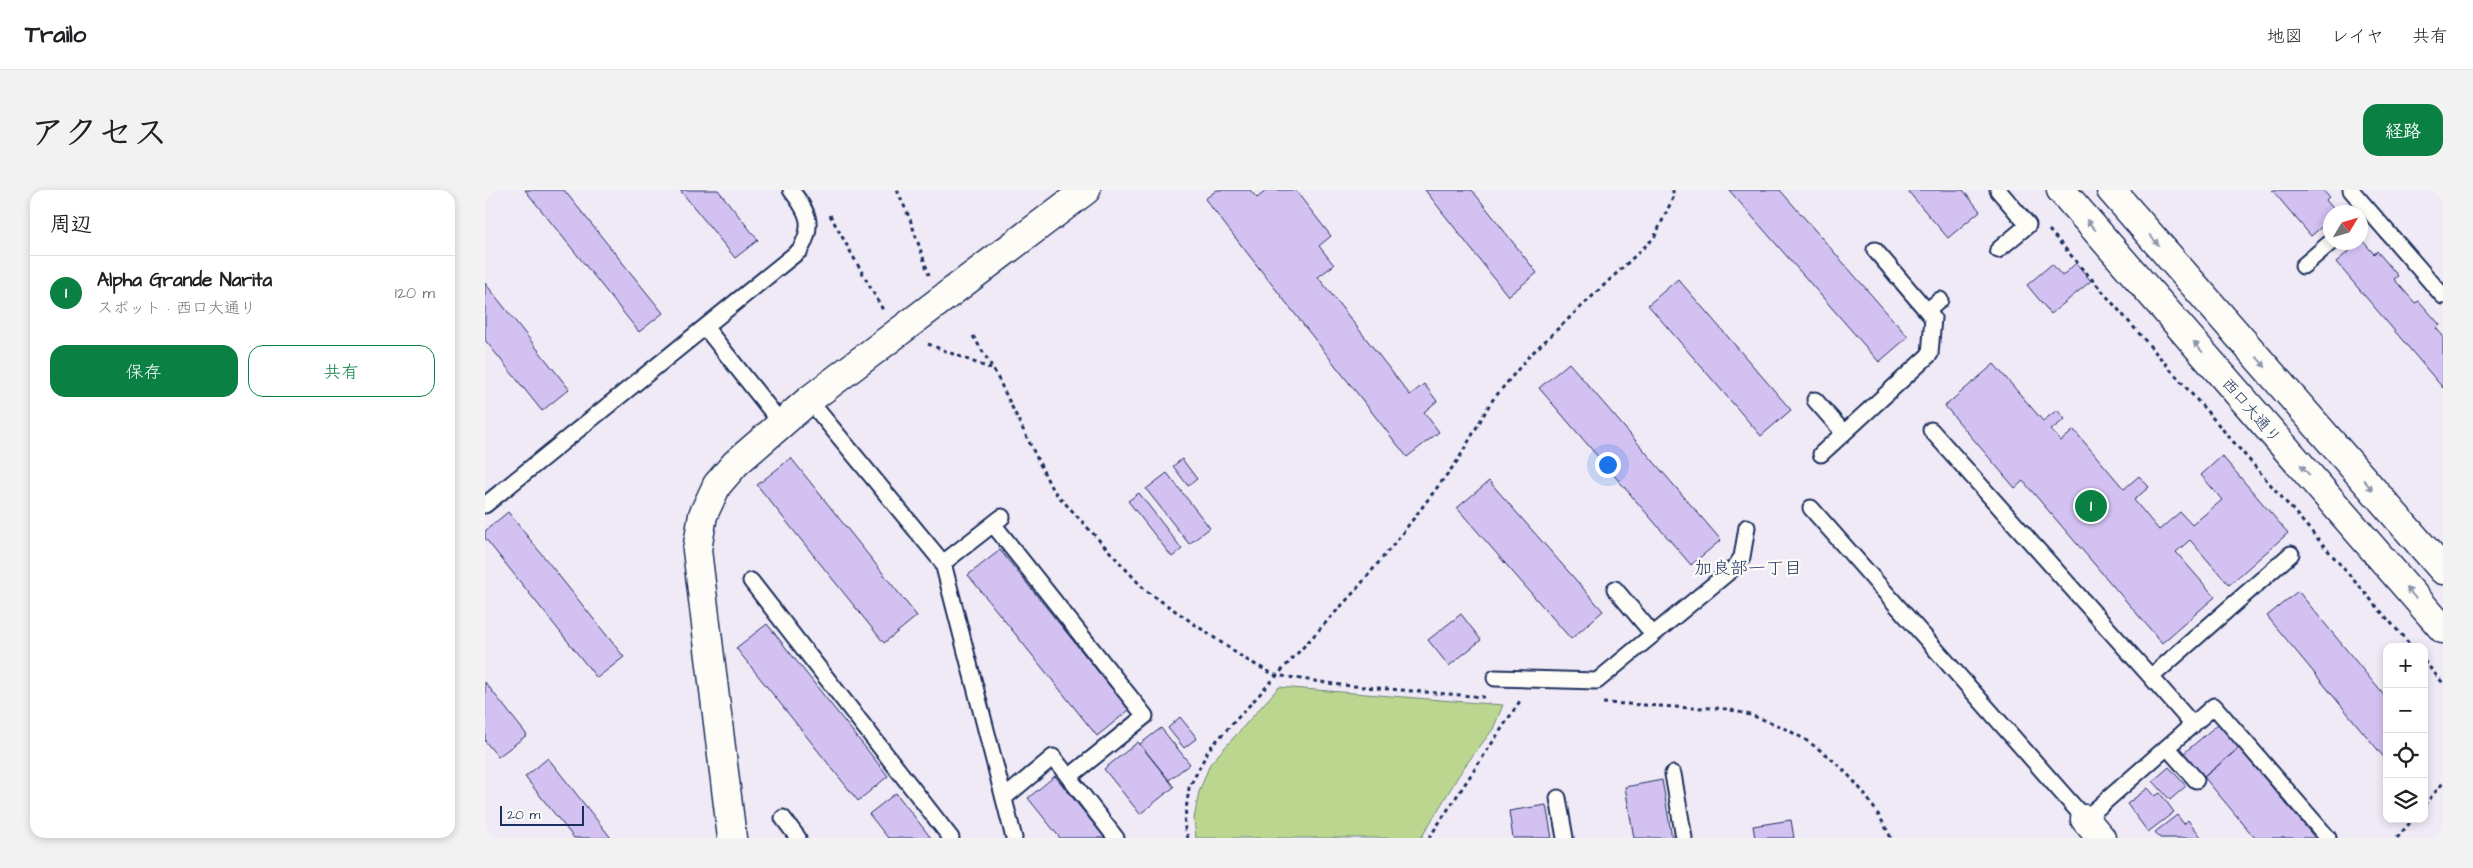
<!DOCTYPE html>
<html lang="ja">
<head>
<meta charset="utf-8">
<style>
  body { margin:0; font-family:"Architects Daughter","Klee One",sans-serif; background:#f2f2f2; color:#202124 }
  .controls { position:absolute; right:15px; bottom:15px; display:grid; overflow:hidden; border-radius:10px; box-shadow:0 2px 8px #0003 }
  .controls button { width:45px; height:45px; display:grid; place-items:center; padding:0; border:0; border-bottom:1px solid #e0e0e0; background:#fff; color:#202124; font:25px sans-serif }
  .compass { position:absolute; left:1838px; top:15px; width:45px; height:45px; border-radius:50%; background:#fff; box-shadow:0 2px 8px #0003; rotate:52deg }
  .scale { position:absolute; left:15px; bottom:12px; width:84px; box-sizing:border-box; padding-left:5px; border:2px solid #1b2f5e; border-top:0; font-size:14px; line-height:18px; white-space:nowrap; color:#1b2f5e; -webkit-text-stroke:4px #fdfcf7; paint-order:stroke }
  .you { position:absolute; left:1122px; top:274px; width:18px; height:18px; margin:-12px; border:4px solid #fff; border-radius:50%; background:#1a73e8; box-shadow:0 0 0 8px #1a73e833 }
  .badge { display:grid; place-items:center; width:32px; height:32px; border-radius:50%; background:#0b8043; color:#fff; font-size:16px; font-weight:700 }
  .pin { position:absolute; translate:-50% -50%; border:2px solid #fff; box-shadow:0 1px 5px #0006 }
  .list { margin:0; padding:0; list-style:none }
  h2 { display:flex; justify-content:space-between; align-items:center; height:65px; margin:0; padding:0 20px; font-size:21px }
  h2 small { font-size:16px; font-weight:400; color:#757577 }
  .list li { display:grid; grid-template-columns:32px 1fr auto; gap:15px; align-items:center; box-sizing:border-box; height:75px; padding:0 20px; border-top:1px solid #e0e0e0 }
  .list b { display:block; font-size:19px; white-space:nowrap }
  .list p { margin:0; font-size:16px; white-space:nowrap; color:#757577 }
  .list em { font-size:16px; font-style:normal; color:#757577 }
  .actions { display:flex; gap:10px; padding:15px 20px }
  .actions a { flex:1; padding:11px 0; border:1px solid #0b8043; border-radius:15px; text-align:center; font-size:18px; color:#0b8043 }
  .actions .main { background:#0b8043; color:#fff }
  .icon { flex:none; width:28px; height:28px; fill:none; stroke:currentColor; stroke-width:2; stroke-linecap:round; stroke-linejoin:round }
  .map { position:relative; flex:none; width:1958px; height:648px; overflow:hidden; border-radius:15px }
  header { display:flex; align-items:center; gap:30px; box-sizing:border-box; height:70px; padding:0 25px; background:#fff; border-bottom:1px solid #e0e0e0 }
  header strong { font-size:24px }
  nav { display:flex; gap:28px; margin-inline-start:auto; font-size:18px }
  .intro { display:flex; align-items:center; justify-content:space-between; box-sizing:border-box; height:120px; padding:0 30px }
  h1 { margin:0; font-size:35px }
  .button { padding:12px 22px; border-radius:15px; background:#0b8043; color:#fff; font-size:18px; font-weight:700 }
  main { display:flex; gap:30px; padding:0 30px }
  aside { flex:1; background:#fff; border-radius:15px; box-shadow:0 2px 8px #0003 }
  .map>svg:first-child { display:block }
  .green { fill:#bbd78f; stroke:#6b8376 }
  .building { fill:#d3c1f2; stroke:#1b2f5e }
  .lines { fill:none; stroke-linecap:round; stroke-linejoin:round }
  .service-casing { stroke:#1b2f5e; stroke-width:19 }
  .minor-casing { stroke:#1b2f5e; stroke-width:31 }
  .tertiary-casing { stroke:#1b2f5e; stroke-width:31 }
  .path { stroke:#1b2f5e; stroke-width:3; stroke-dasharray:4 4; stroke-linecap:butt }
  .service { stroke:#fdfcf7; stroke-width:15 }
  .minor { stroke:#fdfcf7; stroke-width:28 }
  .tertiary { stroke:#fdfcf7; stroke-width:28 }
  .oneway { fill:#8c96aa }
  .labels { text-anchor:middle; stroke-width:4.5; stroke-linejoin:round; paint-order:stroke }
  .street-label { font-size:16px; fill:#1b2f5e; stroke:#fdfcf7 }
  .neighbourhood-label { font-size:18px; fill:#1b2f5e; stroke:#fdfcf7 }
</style>
</head>
<body>
<header>
<strong>Trailo</strong>
<nav><a>地図</a><a>レイヤ</a><a>共有</a></nav>
</header>
<div class="intro"><h1>アクセス</h1><a class="button">経路</a></div>
<main>
<aside>
<h2>周辺<small></small></h2>
<ul class="list">
<li><span class="badge">1</span><div><b>Alpha Grande Narita</b><p>スポット · 西口大通り</p></div><em>120 m</em></li>
</ul>
<div class="actions"><a class="main">保存</a><a>共有</a></div>
</aside>
<div class="map">
<svg width="1958" height="648" viewBox="0 0 1958 648">
  <rect width="100%" height="100%" fill="#f0eaf6"/>
  <filter id="ink" filterUnits="userSpaceOnUse"><feTurbulence type="fractalNoise" baseFrequency=".02" numOctaves="2"/><feDisplacementMap in="SourceGraphic" scale="10" xChannelSelector="R" yChannelSelector="G"/><feConvolveMatrix kernelMatrix="1 2 1 2 8 2 1 2 1" color-interpolation-filters="sRGB"/></filter>
  <g filter="url(#ink)">
    <path class="green" d="M794 497 1018 515 1008 539 977 580 936 648H711L709 629 714 602 725 574Z"/>
    <path class="building" d="M40 0H79L178 123 154 142Z
      M195 0H233L273 50 250 68Z
      M732 0H765L772 8 782 0H810L846 46 834 56 849 75 833 87 925 205 939 194 952 211 939 222 954 242 922 267 720 9Z
      M940 0H987L1052 83 1023 106Z
      M1244 0H1295L1423 147 1394 172Z
      M1422 0H1478L1495 21 1463 48Z
      M1787 0H1838L1844 7 1841 10 1851 22H1846V29L1826 46Z
      M1877 50 1889 64 1892 61 1913 86 1909 89 1930 113 1934 111 1955 135 1951 138 1958 146V198L1851 72Z
      M1591 73 1606 91 1566 124 1542 95 1567 74 1577 86Z
      M1193 89 1306 220 1276 246 1163 115Z
      M0 93 84 199 57 221 0 150Z
      M1084 173 1236 350 1206 375 1054 198Z
      M1509 174 1558 231 1572 220 1580 229 1566 240 1576 251 1589 240 1639 299 1654 286 1664 297 1649 310 1674 340 1695 322 1707 335 1737 310 1716 285 1737 266 1803 343 1744 395 1705 350 1691 362 1730 407 1677 453 1538 291 1530 298 1460 216Z
      M306 268 432 426 399 453 272 295Z
      M697 269 712 289 703 296 688 276Z
      M682 283 725 338 704 354 661 299Z
      M1004 291 1118 421 1086 449 972 318Z
      M654 303 697 359 687 367 643 311Z
      M23 322 139 467 112 488 0 348V341Z
      M515 360 644 520 612 546 483 385Z
      M1813 401 1902 509V571L1782 426Z
      M976 424 996 450 964 476 943 450Z
      M282 434 403 586 373 611 251 458Z
      M0 492 42 545 13 567 0 551Z
      M695 527 712 548 699 558 683 538Z
      M1733 534 1754 558 1719 587 1699 563Z
      M676 538 705 574 684 590 655 554Z
      M653 552 689 597 655 624 619 579Z
      M1754 558 1830 648H1770L1719 587Z
      M63 568 126 648H89L40 587Z
      M1684 577 1701 596 1685 610 1668 591Z
      M570 586 620 648H575L543 608Z
      M1177 590 1187 648H1149L1140 597Z
      M1663 598 1670 606 1675 603 1689 622 1663 642 1642 614Z
      M411 603 446 648H403L384 624Z
      M1061 615 1067 648H1028L1024 621Z
      M1692 625 1699 634 1703 630 1717 648H1675L1670 642Z
      M1306 630 1309 648H1270L1268 636Z"/>
    <g class="lines">
      <defs>
        <path id="service" d="M1513 0 1543 35 1513 60
          M1866 0 1958 106
          M1818 76 1846 52
          M1443 120 1455 110
          M220 137 296 233
          M324 210 458 373 529 648
          M1330 210 1359 243
          M1446 240 1666 487 1806 364
          M1336 264 1445 164 1448 128 1390 60
          M0 315 315 60C330 34 323 22 306 0
          M1326 318 1600 629 1729 516 1843 648
          M508 334 660 526 584 587
          M458 373 517 327
          M266 391 466 648
          M1130 399 1162 437
          M1666 487 1708 535
          M1010 488 1112 491 1251 376 1257 367 1262 337
          M1682 557 1711 590
          M1188 584 1199 648
          M519 608 568 567 631 648
          M1073 608 1080 648
          M298 628 313 648"/>
        <path id="minor" d="M1600 629 1616 648"/>
        <path id="tertiary" d="M1576 0 1958 439
          M1626 0 1958 380
          M247 648 212 360 218 325 232 295 251 273 324 210 601 0"/>
      </defs>
      <use href="#service" class="service-casing"/>
      <use href="#minor" class="minor-casing"/>
      <use href="#tertiary" class="tertiary-casing"/>
      <path class="path" d="M412 0 425 29 444 85
        M345 25 398 120
        M1564 40 1927 457
        M488 146 509 180 567 299 660 400 760 469 790 485 856 495 999 507
        M443 154 509 180
        M1939 471 1958 493
        M1118 513C1147 514 1176 516 1205 518 1218 518 1233 517 1246 520 1320 537 1373 580 1406 648
        M1939 615 1958 593
        M703 648 699 635 704 598 724 559 870 401 913 349 973 270 1006 212 1044 166 1169 48 1188 8V0
        M944 648 1035 511
        M1912 648 1928 629"/>
      <use href="#service" class="service"/>
      <use href="#minor" class="minor"/>
      <use href="#tertiary" class="tertiary"/>
    </g>
    <defs><path id="oneway-solid" d="M-6-.8H1V-3.2L6.5 0L1 3.2V.8H-6Z" transform="scale(1.25)"/></defs>
    <g class="oneway">
      <use href="#oneway-solid" transform="translate(1606 35) rotate(-131)"/>
      <use href="#oneway-solid" transform="translate(1669 50) rotate(49)"/>
      <use href="#oneway-solid" transform="translate(1713 157) rotate(-131)"/>
      <use href="#oneway-solid" transform="translate(1776 172) rotate(49)"/>
      <use href="#oneway-solid" transform="translate(1820 280) rotate(-131)"/>
      <use href="#oneway-solid" transform="translate(1883 295) rotate(49)"/>
      <use href="#oneway-solid" transform="translate(1926 403) rotate(-131)"/>
    </g>
  </g>
  <g class="labels">
    <g class="street-label">
      <text transform="translate(1767 220) rotate(49)" y="6">西口大通り</text>
    </g>
    <g class="neighbourhood-label">
      <text x="1263" y="384">加良部一丁目</text>
    </g>
  </g>
</svg>
<div class="controls">
<button>+</button>
<button>−</button>
<button><svg class="icon" aria-label="locate" viewBox="0 0 24 24"><circle cx="12" cy="12" r="6"/><path d="M12 2v4M12 18v4M2 12h4M18 12h4"/></svg></button>
<button><svg class="icon" aria-label="layers" viewBox="0 0 24 24"><path d="M12 4l9 5-9 5-9-5zM3 14l9 5 9-5"/></svg></button>
</div>
<svg class="compass" viewBox="-18 -18 36 36"><path d="M0-13l5 13h-10z" fill="#e53935"/><path d="M0 13l5-13h-10z" fill="#757577"/></svg>
<div class="scale">20 m</div>
<div class="you"></div>
<div class="pin badge" style="left:1606px;top:316px">1</div>
</div>
</main>
</body>
</html>
